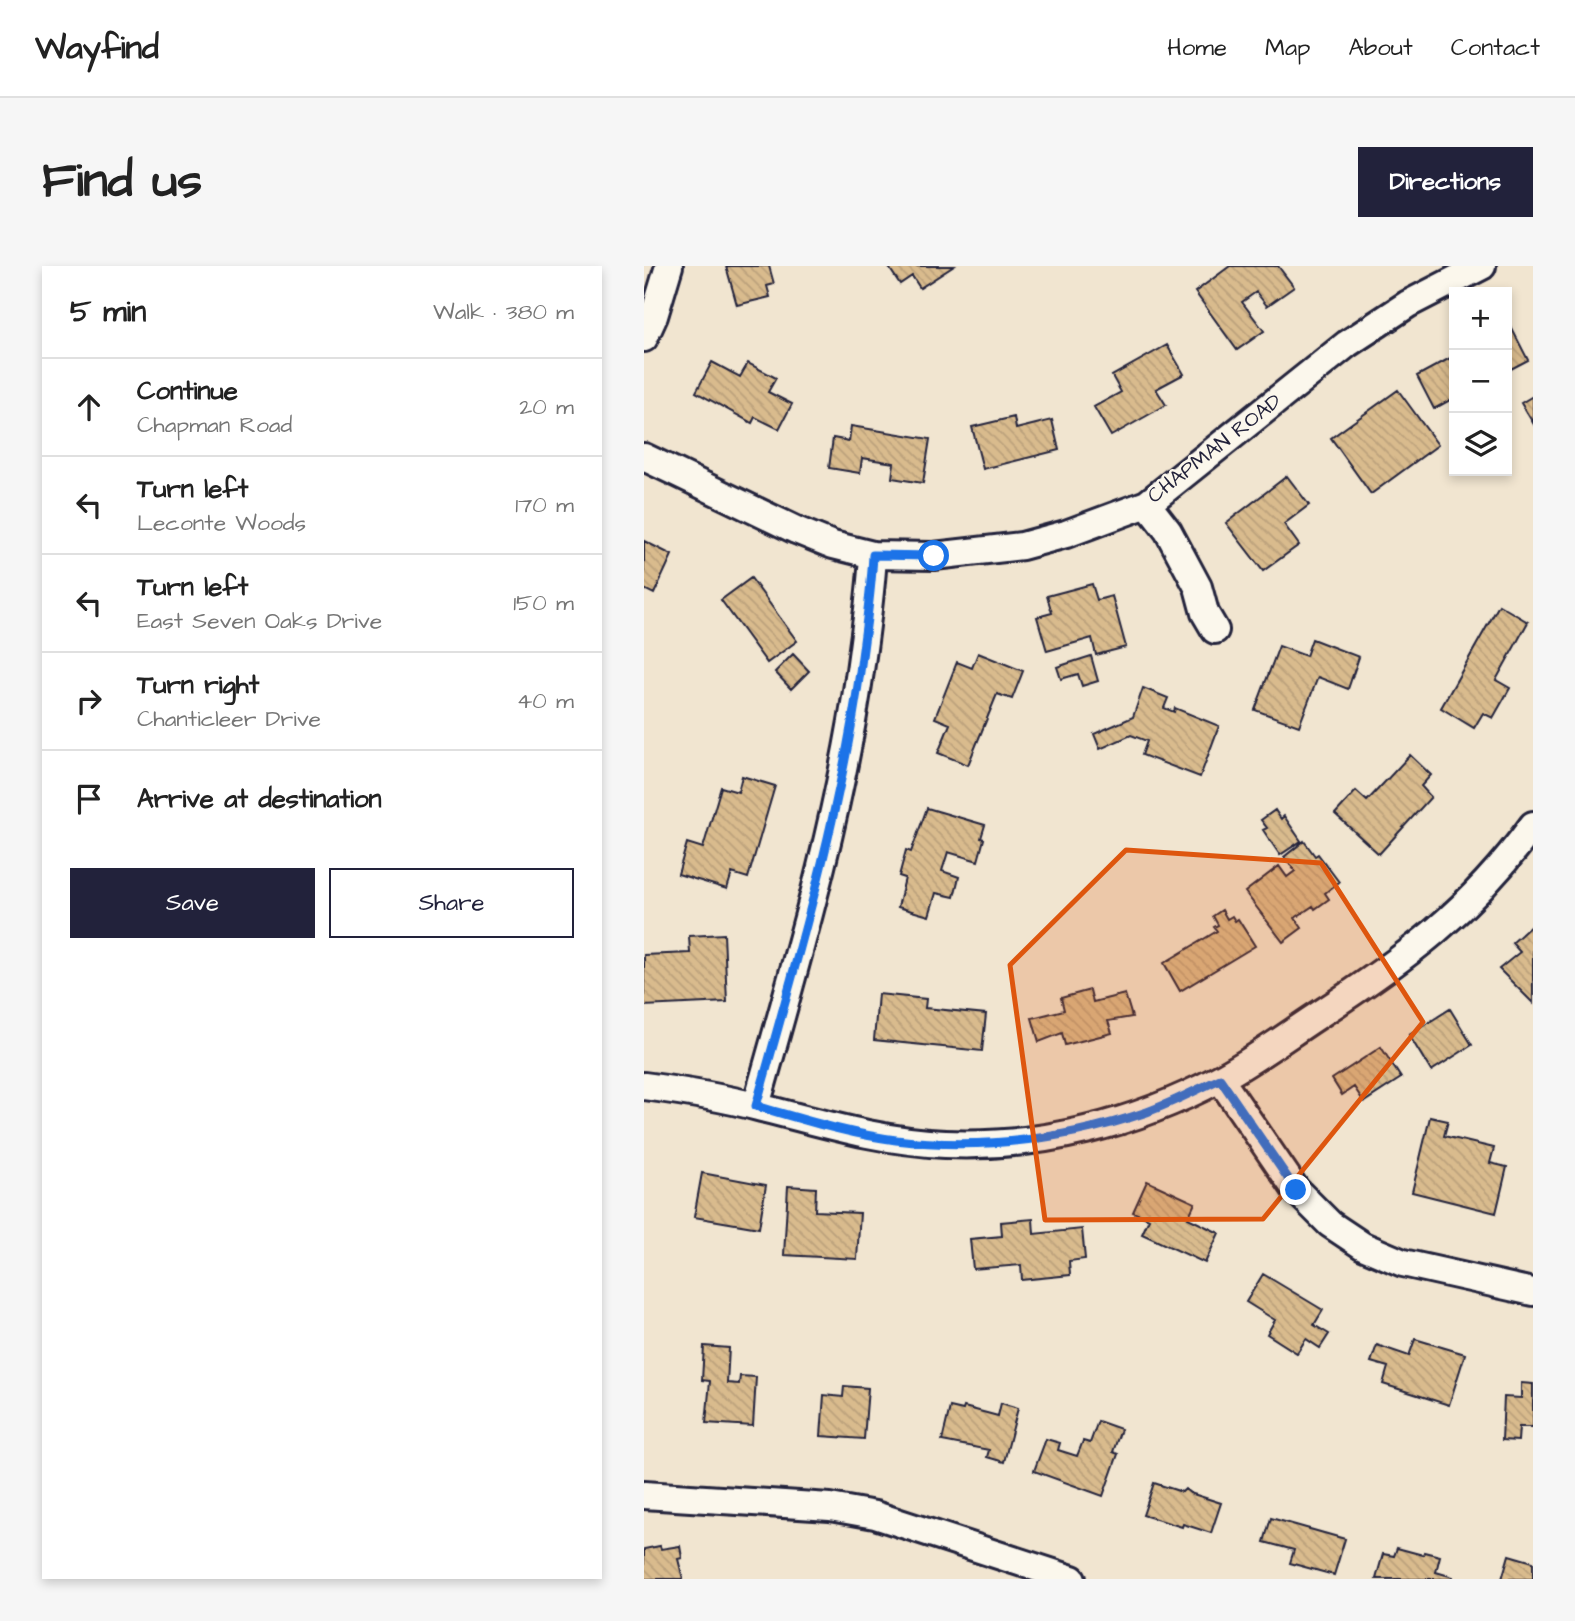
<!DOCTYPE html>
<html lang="en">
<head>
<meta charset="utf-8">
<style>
  body { margin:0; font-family:"Architects Daughter",sans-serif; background:#f6f6f6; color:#222 }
  .controls { position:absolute; right:21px; top:21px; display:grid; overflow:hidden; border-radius:0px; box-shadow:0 4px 10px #0003 }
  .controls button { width:63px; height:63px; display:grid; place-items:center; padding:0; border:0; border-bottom:2px solid #e0e0e0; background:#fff; color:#222; font:35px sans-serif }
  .stop { position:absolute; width:21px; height:21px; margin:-16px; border:5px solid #1a73e8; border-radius:50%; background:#fff }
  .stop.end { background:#1a73e8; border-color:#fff; box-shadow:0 2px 7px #0008 }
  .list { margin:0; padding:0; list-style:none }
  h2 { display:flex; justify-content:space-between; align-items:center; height:91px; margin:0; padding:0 28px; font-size:30px }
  h2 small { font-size:23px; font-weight:400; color:#767676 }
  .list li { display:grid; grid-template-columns:46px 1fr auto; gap:21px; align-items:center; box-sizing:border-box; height:98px; padding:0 28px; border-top:2px solid #e0e0e0 }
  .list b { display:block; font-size:26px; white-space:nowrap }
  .list p { margin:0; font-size:23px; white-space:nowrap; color:#767676 }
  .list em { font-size:23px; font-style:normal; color:#767676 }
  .actions { display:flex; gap:14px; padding:21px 28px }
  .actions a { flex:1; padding:16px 0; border:2px solid #22223b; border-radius:0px; text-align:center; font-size:24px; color:#22223b }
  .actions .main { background:#22223b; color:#fff }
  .icon { flex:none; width:38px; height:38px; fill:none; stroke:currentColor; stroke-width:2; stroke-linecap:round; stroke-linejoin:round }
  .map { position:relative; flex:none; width:889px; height:1313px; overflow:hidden; border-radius:0px }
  header { display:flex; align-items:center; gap:42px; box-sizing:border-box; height:98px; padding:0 35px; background:#fff; border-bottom:2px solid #e0e0e0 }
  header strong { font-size:33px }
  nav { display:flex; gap:38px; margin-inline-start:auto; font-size:24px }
  .intro { display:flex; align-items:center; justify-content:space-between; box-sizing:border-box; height:168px; padding:0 42px }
  h1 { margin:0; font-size:49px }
  .button { padding:18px 32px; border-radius:0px; background:#22223b; color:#fff; font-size:24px; font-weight:700 }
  main { display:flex; gap:42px; padding:0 42px }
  aside { flex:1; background:#fff; border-radius:0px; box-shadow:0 4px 10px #0003 }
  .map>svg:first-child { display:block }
  .building { fill:url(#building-back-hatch); stroke:#22223b; stroke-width:2 }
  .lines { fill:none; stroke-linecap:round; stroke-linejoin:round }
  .minor-casing { stroke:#22223b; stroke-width:32 }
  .minor { stroke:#fbf7ec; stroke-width:26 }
  .route { stroke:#1a73e8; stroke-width:9 }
  .marked { fill:#de560e; fill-opacity:0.2; stroke:#de560e; stroke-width:5; stroke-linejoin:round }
  .labels { text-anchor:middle; stroke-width:5; stroke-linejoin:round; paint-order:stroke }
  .street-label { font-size:21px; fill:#22223b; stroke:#fbf7ec }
</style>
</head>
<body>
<header>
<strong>Wayfind</strong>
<nav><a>Home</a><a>Map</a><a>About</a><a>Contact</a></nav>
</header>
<div class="intro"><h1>Find us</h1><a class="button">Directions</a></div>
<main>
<aside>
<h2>5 min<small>Walk · 380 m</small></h2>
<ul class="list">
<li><svg class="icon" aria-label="ahead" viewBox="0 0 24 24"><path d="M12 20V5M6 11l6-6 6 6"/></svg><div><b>Continue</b><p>Chapman Road</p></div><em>20 m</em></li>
<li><svg class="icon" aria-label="left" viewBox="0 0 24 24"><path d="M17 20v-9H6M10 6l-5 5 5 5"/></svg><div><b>Turn left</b><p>Leconte Woods</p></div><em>170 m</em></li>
<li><svg class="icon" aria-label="left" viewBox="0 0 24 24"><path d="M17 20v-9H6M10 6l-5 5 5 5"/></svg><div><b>Turn left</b><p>East Seven Oaks Drive</p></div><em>150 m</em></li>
<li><svg class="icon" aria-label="right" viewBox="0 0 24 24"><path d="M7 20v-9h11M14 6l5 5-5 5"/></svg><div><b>Turn right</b><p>Chanticleer Drive</p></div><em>40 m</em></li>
<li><svg class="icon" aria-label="arrive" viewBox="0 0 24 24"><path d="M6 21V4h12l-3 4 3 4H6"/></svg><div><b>Arrive at destination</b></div></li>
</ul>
<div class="actions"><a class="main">Save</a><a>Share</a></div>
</aside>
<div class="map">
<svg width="889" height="1313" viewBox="0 0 889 1313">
  <defs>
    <pattern id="building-back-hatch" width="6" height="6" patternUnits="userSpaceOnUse" patternTransform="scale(1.75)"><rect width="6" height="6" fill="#d9bb8d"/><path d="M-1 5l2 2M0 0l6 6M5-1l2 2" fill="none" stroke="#baa07b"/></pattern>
  </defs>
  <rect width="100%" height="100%" fill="#f1e5d0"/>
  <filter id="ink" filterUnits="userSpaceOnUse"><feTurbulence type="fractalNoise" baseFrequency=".0143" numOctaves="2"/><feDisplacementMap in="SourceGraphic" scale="14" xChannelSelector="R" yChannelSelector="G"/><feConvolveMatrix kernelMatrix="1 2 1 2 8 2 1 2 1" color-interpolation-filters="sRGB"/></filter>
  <g filter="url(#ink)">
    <path class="building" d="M82 0H125L130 18 123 20 126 31 93 39Z
      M244 0H310L276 22 268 10 256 18Z
      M586 0H634L650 21 623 40 612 26 598 36 620 65 593 84 551 26Z
      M867 61 884 94 863 105V63Z
      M523 79 540 108 512 123 522 139 467 170 450 141 477 126 468 110Z
      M810 90V132L790 143 773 110Z
      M68 96 96 111 104 97 132 112 124 126 148 138 135 163 111 151 108 157 52 126Z
      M754 124 794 179 727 228 687 172Z
      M889 130V157L877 137Z
      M370 151 372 163 408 154 415 184 339 203 328 161Z
      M207 160 286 173 279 217 248 212 250 197 218 192 216 207 185 202 189 172 205 175Z
      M643 210 665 239 640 258 655 279 619 305 582 257Z
      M0 275 28 289 10 328 0 323Z
      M107 312 153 375 123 397 77 334Z
      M448 318 453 334 468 330 482 381 452 389 448 372 403 385 393 351 408 347 403 330Z
      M855 339 884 356 852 414 866 422 849 452 839 447 830 462 797 442Z
      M668 373 715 391 704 423 674 411 655 460 611 444 635 380 662 390Z
      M334 387 379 405 368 433 353 428 324 499 294 487 306 458 291 452 313 396 328 402Z
      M149 388 165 405 147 423 131 406Z
      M447 390 454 415 438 420 434 408 417 413 413 401Z
      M499 422 524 432 520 442 530 446 531 442 575 460 556 511 498 489 503 475 487 469 456 483 450 468 489 451Z
      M766 489 787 509 777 520 787 531 735 588 691 548 712 525 723 535Z
      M98 510 131 520 104 612 88 607 83 623 34 608 43 577 59 582 77 521 94 526Z
      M283 542 341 559 337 572 340 573 334 595 304 586 298 605 315 611 310 631 292 627 285 650 254 641 261 612 255 610 262 584 267 586Z
      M631 544 637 553 640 550 657 575 636 589 619 564 623 562 617 554Z
      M660 575 671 590 674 588 695 616 681 627 685 633 671 643 669 640 651 652 658 662 639 676 601 626 635 600 643 611 651 605 640 591Z
      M578 644 583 653 588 650 591 655 594 653 611 680 536 725 520 697 573 665 570 661 574 659 569 650Z
      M889 658V737L855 703 876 686 868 677Z
      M80 668 83 736 0 740V689L46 687 45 670Z
      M446 724 449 736 481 728 488 751 464 755 468 767 421 779 418 767 395 776 388 752 420 744 417 732Z
      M234 728 282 733 281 742 342 748 338 785 230 774Z
      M806 743 828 779 787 805 765 769Z
      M737 781 757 812 720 836 710 821 698 829 688 813Z
      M786 851 804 855 800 870 850 882 846 897 863 901 852 947 768 926Z
      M58 907 122 919 115 962 50 951Z
      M503 915 551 937 544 952 575 967 561 997 498 968 505 953 489 946Z
      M144 920 172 922 171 945 216 947 213 993 140 989Z
      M389 953 390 968 438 963 441 993 425 995 426 1009 378 1014 377 999 329 1003 326 973 358 970 357 956Z
      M619 1008 679 1044 670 1059 685 1068 676 1082 662 1073 653 1087 623 1068 631 1054 602 1036Z
      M771 1073 821 1088 805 1139 739 1118 744 1101 727 1096 733 1079 765 1090Z
      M60 1080 85 1082 83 1117 95 1118 96 1110 112 1111 109 1160 62 1157 66 1115 58 1114Z
      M877 1117 889 1118V1161H875L874 1175 858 1174 860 1131 877 1132Z
      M200 1120 224 1122 220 1173 177 1170 180 1129 199 1131Z
      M357 1137 374 1142 360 1196 343 1191 345 1184 298 1175 306 1141 319 1144 320 1141 354 1150Z
      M454 1155 477 1163 469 1186 474 1188 459 1230 390 1205 402 1173 416 1177 414 1184 433 1190 439 1175 446 1177Z
      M510 1217 538 1226 541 1223 546 1227 577 1237 567 1267 539 1258 538 1261 499 1249Z
      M627 1252 701 1273 690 1309 646 1297 650 1284 620 1276Z
      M16 1280 17 1283 36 1280 38 1292 34 1293 39 1313H0V1283Z
      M753 1282 779 1289 780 1286 796 1290 792 1306 809 1311V1313H732L739 1288 750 1290Z
      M865 1289 889 1296V1313H858Z"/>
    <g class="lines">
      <defs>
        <path id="minor" d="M0 72 10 50 25 0
          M0 191 152 264 189 279 229 289 290 290 378 280 422 268 503 238 703 78 764 38 838 0
          M503 238 524 265 554 321 561 347 571 364
          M576 813 652 924 686 958 719 980 759 997 889 1026
          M0 820C38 825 77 831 114 841 178 857 235 875 301 878 396 882 491 858 575 813 609 795 641 771 673 750 762 692 826 646 889 559
          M112 840C152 697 195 553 216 405 221 367 227 328 229 289
          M0 1229 186 1241 231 1249 428 1313"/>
      </defs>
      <use href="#minor" class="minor-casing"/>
      <use href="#minor" class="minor"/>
    </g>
  </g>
  <g class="lines" filter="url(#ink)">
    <path class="route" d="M290 290 229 289C227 329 221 367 216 406 195 553 152 697 112 840 158 853 204 868 252 874 338 884 421 874 503 846 528 837 552 824 576 813L652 924"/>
  </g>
  <path class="marked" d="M482 584 677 597 779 756 619 953 401 954 366 699Z"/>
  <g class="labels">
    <g class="street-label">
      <text transform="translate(570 182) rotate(-38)" y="7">CHAPMAN ROAD</text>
    </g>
  </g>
</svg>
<div class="controls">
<button>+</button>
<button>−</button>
<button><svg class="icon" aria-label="layers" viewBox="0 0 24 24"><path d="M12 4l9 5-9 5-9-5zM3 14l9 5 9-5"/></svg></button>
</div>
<div class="stop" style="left:290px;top:290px"></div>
<div class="stop end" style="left:652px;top:924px"></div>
</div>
</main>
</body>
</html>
